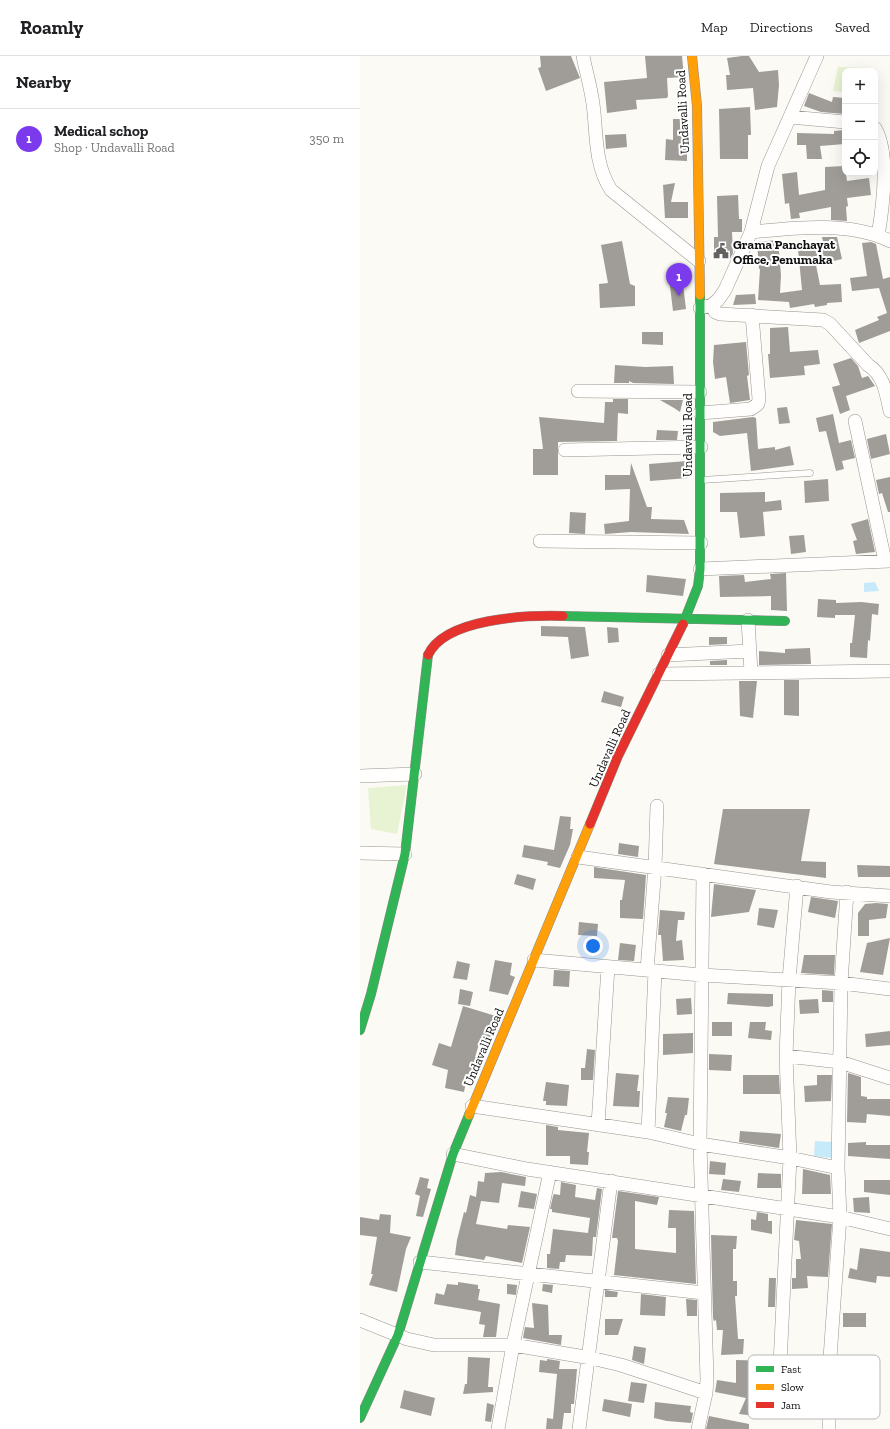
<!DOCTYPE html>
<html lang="en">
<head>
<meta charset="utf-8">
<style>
  body { margin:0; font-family:"Zilla Slab",serif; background:#f6f6f6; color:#202124 }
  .controls { position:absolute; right:12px; top:12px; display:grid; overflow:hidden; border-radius:8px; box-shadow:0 4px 16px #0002 }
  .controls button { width:36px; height:36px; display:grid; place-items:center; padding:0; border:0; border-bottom:1px solid #e0e0e0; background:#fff; color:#202124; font:20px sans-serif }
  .you { position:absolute; left:233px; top:890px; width:14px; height:14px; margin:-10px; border:3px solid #fff; border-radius:50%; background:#1a73e8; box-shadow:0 0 0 6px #1a73e833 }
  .badge { display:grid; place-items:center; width:26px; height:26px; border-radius:50%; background:#7c3aed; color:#fff; font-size:13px; font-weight:700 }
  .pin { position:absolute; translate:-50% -33px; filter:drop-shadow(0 1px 2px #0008) }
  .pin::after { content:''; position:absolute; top:21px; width:14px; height:12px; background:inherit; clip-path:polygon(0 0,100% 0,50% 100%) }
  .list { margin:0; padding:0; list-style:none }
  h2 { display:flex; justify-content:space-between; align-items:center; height:52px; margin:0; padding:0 16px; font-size:17px }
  h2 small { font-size:13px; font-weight:400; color:#757577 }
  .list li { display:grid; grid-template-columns:26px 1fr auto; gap:12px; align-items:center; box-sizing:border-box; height:60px; padding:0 16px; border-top:1px solid #e0e0e0 }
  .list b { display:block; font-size:15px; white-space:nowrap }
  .list p { margin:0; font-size:13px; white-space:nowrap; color:#757577 }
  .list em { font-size:13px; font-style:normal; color:#757577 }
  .icon { flex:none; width:22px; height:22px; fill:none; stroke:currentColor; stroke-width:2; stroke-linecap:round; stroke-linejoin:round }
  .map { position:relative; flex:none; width:530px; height:1373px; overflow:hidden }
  header { display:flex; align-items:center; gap:24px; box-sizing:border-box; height:56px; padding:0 20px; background:#fff; border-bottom:1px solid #e0e0e0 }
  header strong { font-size:19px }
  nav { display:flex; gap:22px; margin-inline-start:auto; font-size:14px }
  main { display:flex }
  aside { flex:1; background:#fff }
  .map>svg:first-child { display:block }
  .green { fill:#e7f3d2 }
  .water { fill:#c7eafa }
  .building { fill:#a09d99 }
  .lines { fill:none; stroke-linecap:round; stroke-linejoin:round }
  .lane-casing { stroke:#969592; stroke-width:7 }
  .street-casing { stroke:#969592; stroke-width:14 }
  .fast-casing { stroke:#8c8b89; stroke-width:10 }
  .slow-casing { stroke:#8c8b89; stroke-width:10 }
  .jam-casing { stroke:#8c8b89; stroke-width:10 }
  .lane { stroke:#fffefd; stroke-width:6 }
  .street { stroke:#fffefd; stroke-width:13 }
  .fast { stroke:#30b455; stroke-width:9 }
  .slow { stroke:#ff9f0a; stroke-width:9 }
  .jam { stroke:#e5322d; stroke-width:9 }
  .labels { text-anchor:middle; stroke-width:4; stroke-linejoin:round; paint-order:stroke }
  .street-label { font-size:13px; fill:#0f0f0f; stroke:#fff }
  .poi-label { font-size:13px; font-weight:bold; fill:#0f0f0f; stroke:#fff; text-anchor:start }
  .key { fill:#fff; stroke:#b7b7b7; stroke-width:1 }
  .key-label { font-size:11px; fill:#0f0f0f }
</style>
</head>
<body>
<header>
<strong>Roamly</strong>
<nav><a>Map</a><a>Directions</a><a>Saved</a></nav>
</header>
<main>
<aside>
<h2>Nearby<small></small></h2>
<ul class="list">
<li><span class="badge">1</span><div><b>Medical schop</b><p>Shop · Undavalli Road</p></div><em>350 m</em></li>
</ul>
</aside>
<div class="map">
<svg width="530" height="1373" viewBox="0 0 530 1373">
  <rect width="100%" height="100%" fill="#fcfaf4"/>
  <path class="green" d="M478 11 507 12 506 15H485V36L473 35Z
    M47 729 37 778 11 773 8 732Z"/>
  <path class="water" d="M515 526 519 535 504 536V527Z
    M455 1085 472 1086 471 1102 454 1100Z"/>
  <path class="building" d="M180 0H211L220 22 186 35 178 12 181 11Z
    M285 0H322L324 21 307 22 308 40 307 42 276 44 277 53 247 57 244 26 287 22Z
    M382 0H389L399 16 418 14 419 29 417 51 395 54 393 32 367 34 366 19H370L367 2Z
    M449 37 472 46 473 41 485 42V58L461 56 444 50Z
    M390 51 391 79H388V103H360L359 53Z
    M313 63H327V105L305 104 306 83 313 84Z
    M485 74V88L460 90 462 103H447L446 89H437V77L474 78V75Z
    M266 78 267 91 246 93 245 79Z
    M485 110 487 125 509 122 511 139 487 142 488 150 486 151 487 165 471 164V151L439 157 440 162 431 163 429 147 425 148 422 118 437 116 439 139 465 134V111Z
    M315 127 311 146H328V162H305L303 129Z
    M378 139 379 163H382V176H372L373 197 370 203H354V181H358L357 140Z
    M462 181H477L482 203 456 209 460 229 481 228 482 246 467 247V249L455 251 454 248 430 252 429 246 398 244 400 213H399L397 186 418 184 421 219 420 237 442 234 438 193 464 190Z
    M262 185 270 228 275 230V250L240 252 239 228 248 227 241 189Z
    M511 186 516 188 523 223 530 221V275L499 287 495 274 519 264 517 261 527 257 519 232 492 235 490 222 507 220 502 187Z
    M322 220 326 253 313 255 309 222Z
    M395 238 396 248 373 249 376 239Z
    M428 271 430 296 458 294 460 308 444 310 445 319 410 322 408 298H410V272Z
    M282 276H303V289L282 288Z
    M386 286 389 319 387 320 390 344 370 347 366 321 355 323 353 306 354 289Z
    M491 302 498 310 502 322 508 320 515 330 486 340 490 354 480 358 472 331 480 329 473 308Z
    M255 309 285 311 313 310 314 328 273 327 269 325V327H254Z
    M253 343H268V358L258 357 257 385 198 386V419H173V393H183L179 361 244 367 245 346H253Z
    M300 344H323L320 356 314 352Z
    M427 351 430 367 419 368 417 352Z
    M473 358 479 387 491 384 495 402 482 405 484 413 476 415 466 375 459 376 456 362Z
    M393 361 396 362 398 393 415 391V394L430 390 434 409 391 415 387 377 360 380 353 376V366Z
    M297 374 318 375 317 384H296Z
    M526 378 530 398 511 403 507 383Z
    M327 405 328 422 290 425 289 408Z
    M271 407 287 451H292L291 463 324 464 329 478 271 476 245 478 244 468 269 465 270 433 245 434V419H270Z
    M530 421V456H528L522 437 519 438 516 424Z
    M468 423 469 445 445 447 444 425Z
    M405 436V446L421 444 422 454 403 456 405 480 380 482 377 456H360V437Z
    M210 456 226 457 225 478 209 477Z
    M508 463 515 496 496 498 493 485 497 484 491 468Z
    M444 479 446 496 431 498 429 480Z
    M426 517 427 555 411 554V540L360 541 359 520 384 519 385 526 411 523 410 518Z
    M287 519 326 523 323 540 286 536Z
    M458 543 476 544V547L501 546 519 548 518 559 512 558 510 585 508 584 507 602 490 601V587H492L495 559H475V562L457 561Z
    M181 570 225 571 229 600 211 603 208 581 181 580Z
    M247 571 258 572 259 586 248 587Z
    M349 581H367V588L349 589Z
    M450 592 451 608 399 609V595L425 597V593Z
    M367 604V609H350V605Z
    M424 624H439V660L424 659Z
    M379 625H397L393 662 380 660Z
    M244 635 264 641 261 651 241 646Z
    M363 753H450L441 805 466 806V822L354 808Z
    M200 760 211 761 210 773H213L210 789 200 812 187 809 188 806 162 801 164 789 194 794Z
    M259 787 279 790 278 801 258 798Z
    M497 809 530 810V821H498Z
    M234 811 286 819 283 863 260 862V844H262L265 824 234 822Z
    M157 818 176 823 173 834 154 828Z
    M354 828 396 834 389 856 351 861Z
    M451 841 478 845 475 862 448 856Z
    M516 847 528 848 526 862 509 864V880H498V857L505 848Z
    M399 852 418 854 414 872 397 869Z
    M300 854 325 856 324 864H318L316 885 322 884 324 904 303 905 301 879H298Z
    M219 866 238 868 237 880 218 879Z
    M530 882 523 919 500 916 507 887Z
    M260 887 276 889 274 905 258 904Z
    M444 899H475L474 919 441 917Z
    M135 904 152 907 150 919 155 921 148 939 129 935Z
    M97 905 110 908 107 924 93 922Z
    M194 914 210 915 209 931 193 930Z
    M100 933 113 936 110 950 98 948Z
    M462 934 473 935V946H462Z
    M368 937 413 938V950L408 951 367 948Z
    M331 942 332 958 317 959 316 943Z
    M458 943 459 957 440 958 439 944Z
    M103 950 139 961 129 984 121 982 115 1001 121 1003 113 1023 107 1021 104 1036 85 1032 88 1014 72 1009 79 987 91 991Z
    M352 966H372V980H352Z
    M390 966H406L405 974 412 975 411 984 388 982Z
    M530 975V989L506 991 505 978Z
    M333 977V997L303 999V978Z
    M227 993 235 994 233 1024H221V1012H225Z
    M349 998 372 999 371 1015 349 1014Z
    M256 1017 279 1019 277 1035H280L279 1051 253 1050Z
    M488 1017 501 1021V1040L507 1041V1043H530V1060L507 1058 506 1067 487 1066Z
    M383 1019H419L420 1038H383Z
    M457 1019H472L471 1045 445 1046 444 1030 457 1029Z
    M186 1026 209 1029 207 1050 186 1049V1045H183Z
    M308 1041 329 1042 327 1059H325L321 1075 304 1071 307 1057H305Z
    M186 1069 198 1071V1074L229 1077 227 1096H229L228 1109 210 1108V1100H186Z
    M380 1075 421 1078 419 1092 379 1086Z
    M506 1086V1089H530V1103L488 1100V1087Z
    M350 1105 366 1107 365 1119 349 1118Z
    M443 1113 470 1119 471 1138H442Z
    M141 1116 166 1121 165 1130 142 1127 139 1147 121 1145 116 1168 147 1173 148 1169 170 1171 162 1207 126 1200 124 1204 95 1199 97 1184 104 1156 106 1157 110 1139 116 1141 118 1125 124 1126 125 1117Z
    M398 1117 421 1118V1132H397Z
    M60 1121 69 1123 67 1132 71 1133 63 1161 56 1160 60 1140 55 1138Z
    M363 1123 381 1125 379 1136 361 1134Z
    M504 1124H530V1139L504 1136Z
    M201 1126 216 1129 215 1141 235 1144 237 1132 242 1133 236 1181H233L232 1200 206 1199 205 1206H200L199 1213 187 1212V1198H190L193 1173 228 1177 230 1162 192 1156V1153H190L193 1140 194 1138 200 1139Z
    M161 1135 177 1138 174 1153 158 1151Z
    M258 1135 299 1141 297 1149 275 1145V1193L316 1197V1172H308L309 1154 334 1155 336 1228 254 1219 258 1185 257 1182H252Z
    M509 1141 510 1157 494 1156 493 1142Z
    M397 1156 408 1158V1165H412V1178L391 1174V1163L396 1164Z
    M20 1158 31 1159 30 1177 51 1181 46 1193 37 1236 9 1229 13 1218H11L17 1181 0 1179V1161L19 1164Z
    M436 1164 472 1168 468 1221 447 1220 448 1232 432 1233V1222H436V1203H441L439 1185 434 1184Z
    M351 1179 377 1180 376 1193H373V1225H377V1240H375L378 1283H384L383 1298 361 1299 363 1274H357L356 1264 354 1265 353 1262Z
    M500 1192 530 1196V1221L517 1220 516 1227 488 1222 490 1212 497 1214Z
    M409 1222H416L415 1251H408Z
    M98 1226 118 1229V1233H120L118 1244 140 1248 136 1281H123L125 1269 119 1268 121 1256 74 1248 76 1237 84 1239 87 1228 98 1229Z
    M147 1228 157 1229 156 1239 147 1238Z
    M183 1228 193 1229 192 1237 182 1235Z
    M245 1234 258 1236 257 1241H245Z
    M281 1238 306 1241 305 1260 280 1259Z
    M326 1243 337 1244V1260H327Z
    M172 1247 188 1249 189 1279H202L201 1289 163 1282 165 1271 174 1272Z
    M483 1257H506V1271H483Z
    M245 1263H263L258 1279H245Z
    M274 1290 286 1292 284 1308 272 1304Z
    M108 1301 130 1302 128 1331H133V1336L103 1338 105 1328H107Z
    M187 1303 200 1305 199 1313H217L214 1348H211V1357H204L202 1373H186L187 1362 193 1363 197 1318 179 1316 180 1304 187 1305Z
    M376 1304 412 1305 413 1325 400 1324 403 1361 379 1358 386 1342 355 1336 357 1324 376 1327Z
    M271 1326 287 1328 284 1347 268 1345Z
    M44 1334 75 1342 71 1360 40 1352Z
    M244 1343 272 1348 270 1361 242 1355Z
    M295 1346 331 1350 330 1356 333 1357 331 1367 307 1365 294 1362Z
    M127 1347 134 1349 131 1366 125 1365Z
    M349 1360 389 1368V1373H346Z"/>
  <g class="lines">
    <defs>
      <path id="lane" d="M342 424 450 417"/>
      <path id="street" d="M223 0C226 16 231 32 233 48 237 77 234 108 251 134L339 205
        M430 61 485 66
        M515 72C530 97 523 150 518 180
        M391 176C435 172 489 165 530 185
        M352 249 355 256 360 258 463 264 470 268 508 309C524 319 526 337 530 355
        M340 252 352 249 358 244 365 234 391 176 408 110 457 0
        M218 335 340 336
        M340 357 391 353 398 348 399 343 392 259
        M495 365 525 505
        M205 394 341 391
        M180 485 341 487
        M340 513 530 505
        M388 564 391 616
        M308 599 390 595
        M299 618 530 615
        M0 720 55 718
        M0 797 45 798
        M218 801 471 836 530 840
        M174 904 341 919 481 927 530 933
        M287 914 295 811 297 750
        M426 1000 480 1006 530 1022
        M112 1050 288 1076 340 1088 430 1102 478 1112
        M238 1069 248 911
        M288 1076 295 915
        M93 1098 167 1113 480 1161 530 1173
        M60 1206 344 1237
        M0 1264 47 1283 74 1289H153L231 1302 261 1309 346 1337
        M420 1308 430 1102 426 1000 429 924 437 830
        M138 1373 153 1289 190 1116
        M219 1373 251 1125
        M338 1373 346 1337 347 1323 340 1088 343 818
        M469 1373V1316L480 1161 478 1112 481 927 487 836"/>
      <path id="fast" d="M203 560 425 565
        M323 568 338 530 340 513V239
        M0 974 11 938 45 798 68 599
        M0 1362 38 1279 93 1098 109 1059"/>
      <path id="slow" d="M332 0 337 50 340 239
        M109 1059 230 768"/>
      <path id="jam" d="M68 599C85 562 167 559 203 560
        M230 768 258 700 323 568"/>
    </defs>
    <use href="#lane" class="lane-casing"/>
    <use href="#street" class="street-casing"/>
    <use href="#fast" class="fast-casing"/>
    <use href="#slow" class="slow-casing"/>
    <use href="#jam" class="jam-casing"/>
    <use href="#lane" class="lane"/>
    <use href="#street" class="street"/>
    <use href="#fast" class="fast"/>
    <use href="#slow" class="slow"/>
    <use href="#jam" class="jam"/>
  </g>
  <defs>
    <symbol id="civic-bare" viewBox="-9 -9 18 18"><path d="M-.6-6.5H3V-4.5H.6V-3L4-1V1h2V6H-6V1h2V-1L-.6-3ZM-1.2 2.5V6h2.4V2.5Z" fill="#62615f" stroke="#fff" stroke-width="2.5" paint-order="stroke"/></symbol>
  </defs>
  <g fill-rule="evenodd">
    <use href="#civic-bare" x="350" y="184" width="22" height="22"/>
  </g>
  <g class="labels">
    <g class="street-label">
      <text transform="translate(322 56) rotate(-93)" y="5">Undavalli Road</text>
      <text transform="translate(327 379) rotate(-90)" y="5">Undavalli Road</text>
      <text transform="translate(249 692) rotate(-66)" y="5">Undavalli Road</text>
      <text transform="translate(123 991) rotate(-67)" y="5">Undavalli Road</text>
    </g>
    <g class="poi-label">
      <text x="373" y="193">Grama Panchayat<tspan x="373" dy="15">Office, Penumaka</tspan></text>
    </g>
  </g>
  <rect x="388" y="1299" width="132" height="64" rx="6" class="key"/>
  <rect x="396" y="1310" width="18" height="6" fill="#30b455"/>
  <rect x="396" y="1328" width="18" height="6" fill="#ff9f0a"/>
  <rect x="396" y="1346" width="18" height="6" fill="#e5322d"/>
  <g class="key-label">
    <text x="421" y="1317">Fast</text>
    <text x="421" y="1335">Slow</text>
    <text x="421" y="1353">Jam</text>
  </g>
</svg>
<div class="controls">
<button>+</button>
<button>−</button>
<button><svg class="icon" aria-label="locate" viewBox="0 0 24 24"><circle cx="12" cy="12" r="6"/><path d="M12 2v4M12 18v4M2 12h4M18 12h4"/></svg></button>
</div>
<div class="you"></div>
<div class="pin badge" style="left:319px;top:240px">1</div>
</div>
</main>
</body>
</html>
